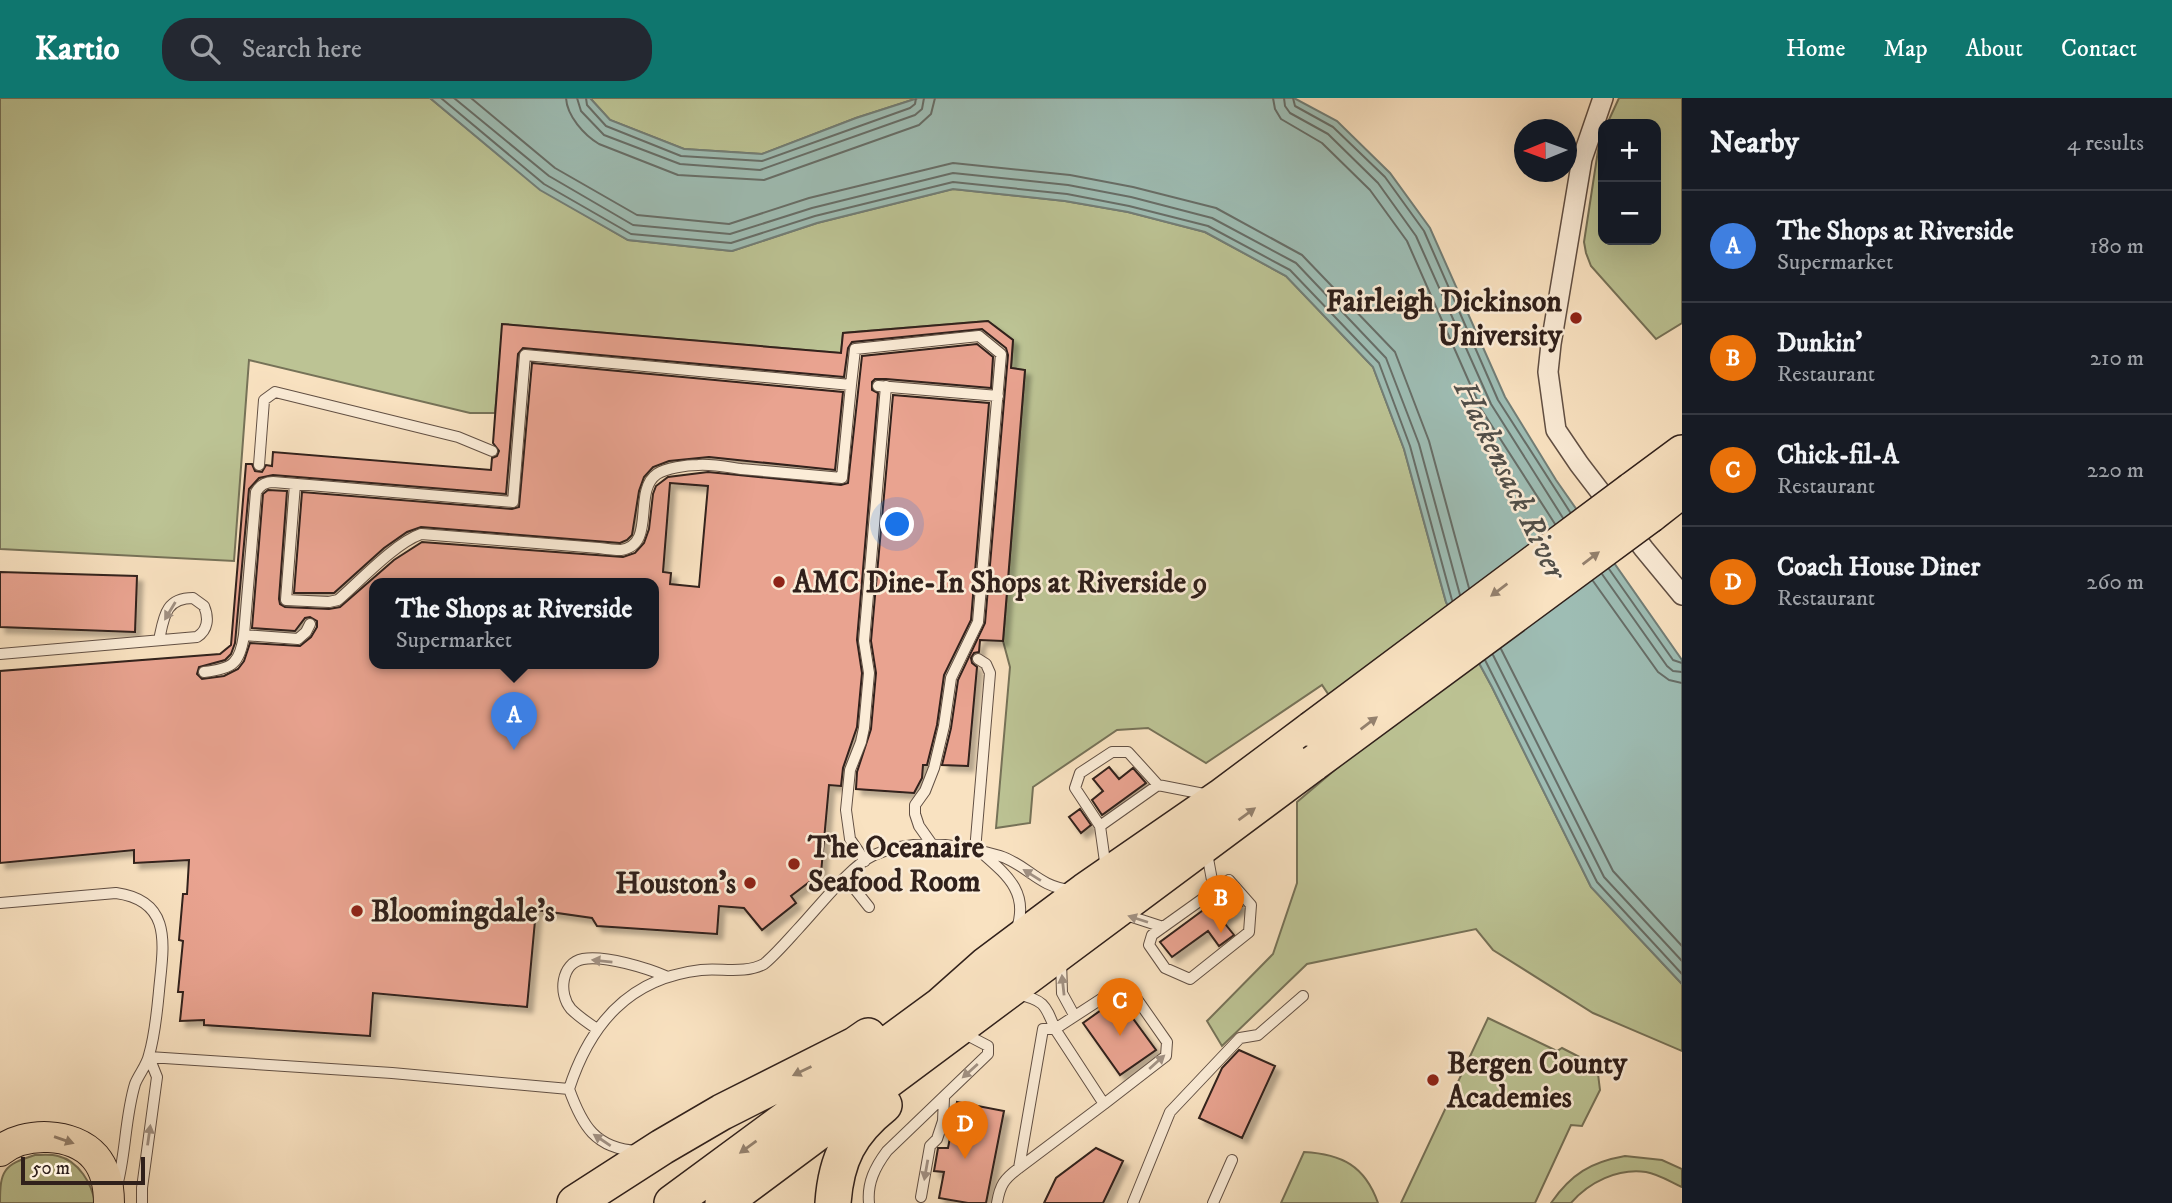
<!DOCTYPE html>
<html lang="en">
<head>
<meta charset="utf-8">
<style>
  body { margin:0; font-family:"IM FELL DW Pica",serif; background:#242831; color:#f1f3f6 }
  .controls { position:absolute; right:21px; top:21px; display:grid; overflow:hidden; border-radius:14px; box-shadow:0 7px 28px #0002 }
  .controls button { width:63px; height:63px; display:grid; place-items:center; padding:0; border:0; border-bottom:2px solid #363941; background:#171b24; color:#f1f3f6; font:35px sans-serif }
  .compass { position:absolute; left:1514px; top:21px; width:63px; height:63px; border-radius:50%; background:#171b24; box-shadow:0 7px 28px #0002; rotate:269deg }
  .scale { position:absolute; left:21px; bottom:18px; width:124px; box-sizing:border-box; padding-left:7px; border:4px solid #30201b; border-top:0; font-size:19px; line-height:24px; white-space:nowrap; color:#30201b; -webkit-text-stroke:5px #fbecd7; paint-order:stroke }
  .you { position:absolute; left:898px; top:427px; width:24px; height:24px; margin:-18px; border:5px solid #fff; border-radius:50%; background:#1a73e8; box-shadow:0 0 0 10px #1a73e833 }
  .badge { display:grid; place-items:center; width:46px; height:46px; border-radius:50%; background:#0f766e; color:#fff; font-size:23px; font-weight:700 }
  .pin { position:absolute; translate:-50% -58px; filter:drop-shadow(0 2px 4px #0008) }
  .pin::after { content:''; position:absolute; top:37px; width:24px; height:21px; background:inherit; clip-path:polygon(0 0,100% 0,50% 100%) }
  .popup { position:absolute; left:369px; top:480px; width:290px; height:91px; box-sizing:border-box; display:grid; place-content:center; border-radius:14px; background:#171b24; filter:drop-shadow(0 2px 5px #0005); font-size:23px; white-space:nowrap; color:#9ea1a6 }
  .popup b { font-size:26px; color:#f1f3f6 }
  .popup::after { content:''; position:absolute; left:50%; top:100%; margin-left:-14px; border:14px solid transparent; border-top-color:#171b24 }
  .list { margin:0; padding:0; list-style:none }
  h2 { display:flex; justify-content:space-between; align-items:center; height:91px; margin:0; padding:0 28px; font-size:30px }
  h2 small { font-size:23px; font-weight:400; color:#9ea1a6 }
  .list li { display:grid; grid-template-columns:46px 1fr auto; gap:21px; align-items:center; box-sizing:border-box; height:112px; padding:0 28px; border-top:2px solid #363941 }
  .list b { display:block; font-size:26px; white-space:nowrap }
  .list p { margin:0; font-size:23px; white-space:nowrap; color:#9ea1a6 }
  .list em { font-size:23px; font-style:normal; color:#9ea1a6 }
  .icon { flex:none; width:38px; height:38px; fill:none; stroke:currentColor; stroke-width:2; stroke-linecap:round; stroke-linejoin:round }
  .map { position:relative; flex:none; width:1682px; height:1105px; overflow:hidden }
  header { display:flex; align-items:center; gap:42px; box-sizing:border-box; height:98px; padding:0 35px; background:#0f766e; color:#fff }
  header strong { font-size:33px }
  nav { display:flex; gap:38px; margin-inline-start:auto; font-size:24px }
  .search { width:490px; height:63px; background:#242831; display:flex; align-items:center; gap:18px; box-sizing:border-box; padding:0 24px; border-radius:28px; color:#9ea1a6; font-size:26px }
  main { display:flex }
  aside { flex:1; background:#171b24 }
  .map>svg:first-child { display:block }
  .green { fill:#bcc394; stroke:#767258; stroke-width:2 }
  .water { fill:#9ebdb4; stroke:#727e77; stroke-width:2 }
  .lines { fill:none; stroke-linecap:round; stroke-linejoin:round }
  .shore { stroke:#676e68; stroke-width:2 }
  .building { fill:#e9a390; stroke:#30201b; stroke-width:2; fill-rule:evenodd; filter:url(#shadow) }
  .lane-casing { stroke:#625044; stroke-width:12 }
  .street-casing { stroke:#625044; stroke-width:22 }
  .primary-casing { stroke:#30201b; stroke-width:32 }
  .highway-casing { stroke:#30201b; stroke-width:38 }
  .lane { stroke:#fbecd7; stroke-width:10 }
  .street { stroke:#fbecd7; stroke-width:19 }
  .primary { stroke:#f9e2c1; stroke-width:30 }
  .highway { stroke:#f9e2c1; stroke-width:35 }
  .highway-bridge-casing { stroke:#30201b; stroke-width:38; stroke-linecap:butt }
  .highway-bridge { stroke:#f9e2c1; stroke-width:35 }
  .oneway { fill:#94816e }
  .oneway2 { fill:#a09082 }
  .poi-dot { fill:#8f2418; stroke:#fbecd7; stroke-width:2.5 }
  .labels { text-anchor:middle; stroke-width:5; stroke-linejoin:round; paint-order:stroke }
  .poi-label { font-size:30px; font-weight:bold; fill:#30201b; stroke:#fbecd7; text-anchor:start }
  .water-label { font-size:32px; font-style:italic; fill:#514f49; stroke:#fbecd7 }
</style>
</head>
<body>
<header>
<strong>Kartio</strong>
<div class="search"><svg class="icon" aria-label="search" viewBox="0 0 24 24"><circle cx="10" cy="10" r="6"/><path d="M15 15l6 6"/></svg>Search here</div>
<nav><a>Home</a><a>Map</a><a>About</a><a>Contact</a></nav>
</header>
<main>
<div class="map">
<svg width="1682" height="1105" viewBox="0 0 1682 1105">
  <defs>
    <filter id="shadow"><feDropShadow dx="5.5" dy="5.5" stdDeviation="2" flood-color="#0004"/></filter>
  </defs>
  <rect width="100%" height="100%" fill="#f9e2c1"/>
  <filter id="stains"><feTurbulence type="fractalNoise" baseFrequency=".00286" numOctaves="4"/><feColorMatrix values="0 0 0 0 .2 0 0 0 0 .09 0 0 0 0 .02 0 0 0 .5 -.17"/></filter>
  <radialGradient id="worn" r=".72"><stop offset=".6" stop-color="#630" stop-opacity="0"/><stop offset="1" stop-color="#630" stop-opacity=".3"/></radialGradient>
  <path class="green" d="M0 0H430L540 91 628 142 732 153 817 125 953 91 1065 103 1128 114 1205 134 1286 178 1373 269 1404 351 1446 504 1492 589 1591 789 1682 886V953L1593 915 1493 852 1476 831 1307 866 1222 948 1207 923 1273 856 1297 785V704L1363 648 1322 587 1206 665 1148 630 1117 632 1033 689 1030 725 996 730 1010 569 1003 543 1025 272 1011 270 1013 242 988 223 843 235 841 255 503 226 495 315H470L249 262 234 463 0 451Z
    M590 0H918L856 20 762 56 684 51 610 22Z
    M1619 0H1682V225L1656 241 1591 168 1586 155 1584 144 1599 46 1603 36V142H1656V26H1607Z
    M1488 920 1557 953 1562 950 1597 968 1600 992 1582 1028 1571 1027 1535 1105H1401Z
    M1304 1054C1342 1056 1365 1068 1378 1105H1281Z
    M35 1057C42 1057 51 1056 58 1058 79 1063 92 1086 95 1105H0C0 1073 3 1067 35 1057Z
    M1625 1058 1662 1062 1682 1071V1089C1671 1084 1658 1076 1646 1074 1618 1070 1589 1084 1571 1105H1551C1571 1076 1591 1064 1625 1058Z"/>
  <path class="water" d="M430 0H590L610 22 684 51 762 56 856 20 918 0H1294L1337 23 1390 75 1430 130 1505 299 1556 382 1682 562V886L1591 789 1492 589 1446 504 1404 351 1373 269 1286 178 1205 134 1128 114 1065 103 953 91 817 125 732 153 628 142 540 92Z"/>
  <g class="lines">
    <path class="shore" d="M441 0 544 86 631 136 731 145 815 118 953 84 1067 96 1129 108 1208 128 1290 172 1379 265 1410 348 1452 502
      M454 0 549 78 633 127 730 136 812 110 953 75 1068 87 1131 99 1212 120 1296 165 1386 260 1419 346 1460 497
      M471 0 555 70 637 117 729 126 809 100 953 65 1070 77 1133 89 1216 110 1302 157 1395 254 1429 343 1469 490
      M566 0C567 18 584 37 599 46L678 77 764 82 919 27 931 16 935 0
      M577 0 581 13 604 37 680 66 760 72 915 17 922 11 924 0
      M586 0 587 7 606 28 681 58 762 63 910 10 915 6 916 0
      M1273 0 1275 11 1281 21 1322 45 1370 92 1407 143 1481 311 1555 426
      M1284 0 1285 8 1290 15 1328 36 1378 85 1416 138 1491 306 1563 420
      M1293 0 1295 8 1333 29 1385 79 1424 133 1498 302 1570 414
      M1609 471 1673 562 1682 565
      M1602 476 1667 568 1673 573 1682 574
      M1593 483 1658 574 1669 582 1682 585
      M1501 551 1613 773 1682 848
      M1493 557 1604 779 1682 863
      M1485 562 1597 784 1682 876"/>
  </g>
  <path class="building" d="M988 223 1013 242 1011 270 1025 272 1003 543 980 542 979 554 974 555 971 560 972 565 977 569 968 668 942 667 951 630 958 582 985 525 1008 257 1006 250 982 231 852 244 848 250 844 279 523 250 518 256 506 396 273 377 259 380 249 391 235 545 231 556 225 562 199 569 197 576 202 581 224 578 238 571 244 563 250 545 300 548 311 539 317 529V523L310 519 305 520 295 533 252 530 263 396 268 392 287 393 279 501 280 506 285 509 329 511 340 509 394 462 422 444 623 459 635 455 644 445 649 431 653 396 656 388 668 379 708 374 841 387 848 385 862 258 977 246 993 259 991 290 886 281H875L872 284V292L878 295 857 542 862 575 857 629 843 670 841 688 829 687 821 775 791 798 796 805 762 832 744 810 719 808 717 836 597 828 592 820 536 812 527 909 373 895 370 938 204 927V922L180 923 183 894H178L183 843 179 842 183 796H187L189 762 134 765V752L0 765V573L220 556 231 547 246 366H252L255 373 262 374 266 367 272 368 273 354 491 372 492 360 497 358 499 353 493 345 502 226 841 255 843 235ZM670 385 708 388 699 489 670 486 671 475 663 474ZM374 486H654V566H374Z
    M532 265 843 294 835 372 709 359 669 363 653 369 644 379 639 393 632 437 627 442 620 445 421 429 407 434 384 450 334 495H294L302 394 512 411 519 409Z
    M893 297 989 305 971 522 944 577 937 627 927 667H923L922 680 914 695 856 691 857 674 871 631 876 575 871 543Z
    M0 474 137 478 135 534 0 529Z
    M1109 669 1119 681 1133 670 1146 685 1102 717 1092 702 1103 693 1093 681Z
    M1080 711 1091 727 1081 735 1069 719Z
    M1229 793 1242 808 1222 822 1234 837 1219 848 1208 833 1172 859 1160 844Z
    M1118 900 1156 952 1120 977 1083 925Z
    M1239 952 1275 968 1242 1040 1199 1020 1222 970Z
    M957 1004 1004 1013 986 1105H968L939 1100 944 1074 934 1073 938 1050H948Z
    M1096 1050 1123 1063 1103 1105H1044L1056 1080Z"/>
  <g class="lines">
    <defs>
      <path id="lane" d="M851 287 855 251 979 238 1001 256 978 524 951 580 944 628 934 670 925 693 915 707V716L919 728 931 745
        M878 288 998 298
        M259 367 264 302 275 294 458 339 492 353
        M295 386 286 502 329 504 338 502C359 484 395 445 421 436L599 450C606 451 614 452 621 452 657 447 632 393 657 376 666 370 687 367 698 367 712 366 727 369 741 371 775 374 809 377 842 380L851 287 525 257 513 404 273 384C265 384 260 387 256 394L244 537 298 541 306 534 310 526
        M0 556 197 539C208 532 209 520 204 508L193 500C165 500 164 519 159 542
        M204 574C233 571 240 565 244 537
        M1100 728 1158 687
        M975 753 990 575 986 566 978 561
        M982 755C1007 777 1030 795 1016 833
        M1207 755 1214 793
        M865 763 850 741 846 712 850 672 861 644 864 630 869 575 864 543 886 288
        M1106 771 1100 728 1075 690 1080 675 1112 654H1128L1158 687 1209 697
        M846 780 869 809
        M1229 782 1251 807 1249 834 1190 881 1165 870 1149 847 1152 837Z
        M0 805 116 795C174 803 163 849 159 893 157 914 155 937 149 957 147 967 139 976 135 986 125 1019 126 1055 117 1088
        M1123 816 1163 829
        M1061 862 1062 895 1074 917
        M1017 896C1044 902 1045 906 1055 931L1115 892 1132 894 1167 944 1166 958 1104 1006
        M597 931C588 925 578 918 571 911 558 896 561 865 583 861 605 857 647 870 668 879
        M149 959 392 975 569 991C590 926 629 880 701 872 722 870 745 876 764 866 776 856 787 843 798 831 817 811 850 768 874 757 914 739 960 746 1000 758 1028 767 1038 789 1071 792
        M569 991C582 1027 595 1051 638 1053
        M921 1099 930 1048 937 1041 943 1023 944 1000
        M142 1105V1090L157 979 149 959
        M869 1105C867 1085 875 1069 887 1053L988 956V948L963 935
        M997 1105C1000 1087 1004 1081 1019 1070L1104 1006 1055 931H1043L1019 1070
        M1133 1105 1170 1014 1240 940 1258 937 1303 898
        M1213 1105 1232 1062"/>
      <path id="street" d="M1603 0 1582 61 1551 246 1548 274 1556 332 1579 366 1644 451 1682 497"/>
      <path id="primary" d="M0 1053C25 1033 73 1034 95 1059 106 1072 109 1089 109 1105"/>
      <path id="highway" d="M1632 392 1682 355
        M1650 417 1682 392
        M575 1105 662 1049 722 1014 855 947 868 938
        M672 1105 941 907 986 867 1085 793 1221 699 1312 631
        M723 1105 1314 665
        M833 1105C836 1061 850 1034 884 1007"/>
    </defs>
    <use href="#lane" class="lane-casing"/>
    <use href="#street" class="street-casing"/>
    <use href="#primary" class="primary-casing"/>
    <use href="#highway" class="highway-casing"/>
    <use href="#lane" class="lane"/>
    <use href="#street" class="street"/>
    <use href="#primary" class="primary"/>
    <use href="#highway" class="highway"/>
    <defs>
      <path id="highway-bridge" d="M1312 631 1632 392
        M1314 665 1650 417"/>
    </defs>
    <use href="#highway-bridge" class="highway-bridge-casing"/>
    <use href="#highway-bridge" class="highway-bridge"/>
  </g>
  <defs><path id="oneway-solid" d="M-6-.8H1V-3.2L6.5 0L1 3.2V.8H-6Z" transform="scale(1.75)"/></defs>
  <g class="oneway">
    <use href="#oneway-solid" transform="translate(1591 460) rotate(-37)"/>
    <use href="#oneway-solid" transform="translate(1499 492) rotate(143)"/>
    <use href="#oneway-solid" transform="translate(1369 625) rotate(-37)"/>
    <use href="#oneway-solid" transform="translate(1247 716) rotate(-36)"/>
    <use href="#oneway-solid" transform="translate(802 973) rotate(154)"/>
    <use href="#oneway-solid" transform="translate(64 1042) rotate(19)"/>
    <use href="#oneway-solid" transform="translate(748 1049) rotate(144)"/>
  </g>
  <g class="oneway2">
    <use href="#oneway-solid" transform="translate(170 513) rotate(121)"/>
    <use href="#oneway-solid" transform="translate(1032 777) rotate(-148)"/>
    <use href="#oneway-solid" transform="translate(1138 821) rotate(-162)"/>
    <use href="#oneway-solid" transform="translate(602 863) rotate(-174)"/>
    <use href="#oneway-solid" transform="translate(1063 887) rotate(-96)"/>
    <use href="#oneway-solid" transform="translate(1157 964) rotate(-42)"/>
    <use href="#oneway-solid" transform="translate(970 973) rotate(138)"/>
    <use href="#oneway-solid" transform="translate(149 1037) rotate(-82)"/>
    <use href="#oneway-solid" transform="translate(602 1042) rotate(-146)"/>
    <use href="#oneway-solid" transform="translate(926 1072) rotate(100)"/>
  </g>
  <g class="poi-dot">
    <circle cx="1576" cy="220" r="7"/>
    <circle cx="779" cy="484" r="7"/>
    <circle cx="794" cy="766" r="7"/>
    <circle cx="750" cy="785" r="7"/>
    <circle cx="357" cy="813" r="7"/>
    <circle cx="1433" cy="982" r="7"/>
  </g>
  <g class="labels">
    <g class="poi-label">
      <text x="1562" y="213" text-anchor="end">Fairleigh Dickinson<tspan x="1562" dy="34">University</tspan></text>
      <text x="793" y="494">AMC Dine-In Shops at Riverside 9</text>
      <text x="808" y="759">The Oceanaire<tspan x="808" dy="34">Seafood Room</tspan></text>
      <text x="736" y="795" text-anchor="end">Houston's</text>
      <text x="371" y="823">Bloomingdale's</text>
      <text x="1447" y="975">Bergen County<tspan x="1447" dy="34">Academies</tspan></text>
    </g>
    <g class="water-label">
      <text transform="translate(1511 381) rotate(64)" y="11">Hackensack River</text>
    </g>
  </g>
  <rect width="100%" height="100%" filter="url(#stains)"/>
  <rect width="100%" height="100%" fill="url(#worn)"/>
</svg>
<div class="controls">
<button>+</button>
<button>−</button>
</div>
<svg class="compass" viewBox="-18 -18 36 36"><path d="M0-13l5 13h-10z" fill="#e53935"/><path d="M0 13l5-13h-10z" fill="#9ea1a6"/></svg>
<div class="scale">50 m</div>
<div class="you"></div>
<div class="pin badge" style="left:514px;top:652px;background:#3f7fe0">A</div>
<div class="popup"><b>The Shops at Riverside</b>Supermarket</div>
<div class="pin badge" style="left:1221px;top:835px;background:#e8710a">B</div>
<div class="pin badge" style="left:1120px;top:938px;background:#e8710a">C</div>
<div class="pin badge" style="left:965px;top:1061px;background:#e8710a">D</div>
</div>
<aside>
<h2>Nearby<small>4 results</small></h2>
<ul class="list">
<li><span class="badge" style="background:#3f7fe0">A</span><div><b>The Shops at Riverside</b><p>Supermarket</p></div><em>180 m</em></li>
<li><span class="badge" style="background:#e8710a">B</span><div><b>Dunkin'</b><p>Restaurant</p></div><em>210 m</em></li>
<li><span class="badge" style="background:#e8710a">C</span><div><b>Chick-fil-A</b><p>Restaurant</p></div><em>220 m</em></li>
<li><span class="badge" style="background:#e8710a">D</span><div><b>Coach House Diner</b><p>Restaurant</p></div><em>260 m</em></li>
</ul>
</aside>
</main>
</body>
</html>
